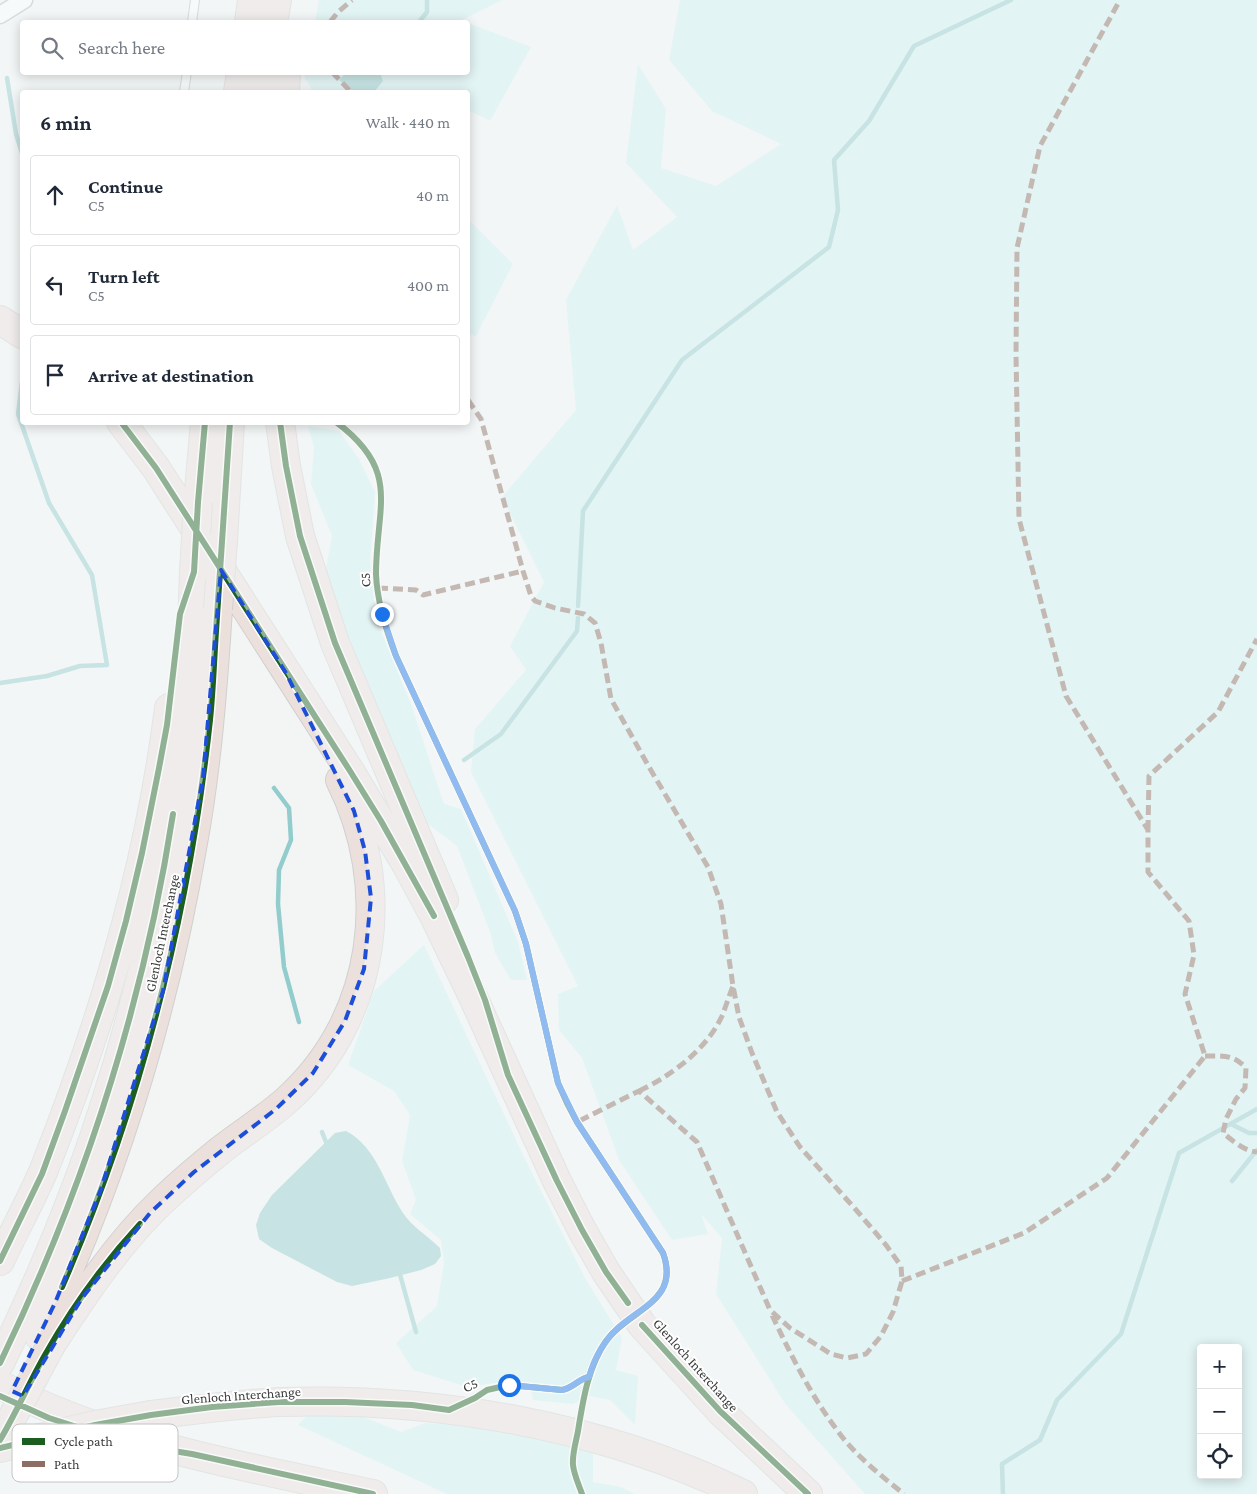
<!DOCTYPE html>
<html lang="en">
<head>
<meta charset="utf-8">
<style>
  body { margin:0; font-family:"Crimson Pro",serif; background:#f6f6f7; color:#1f2937 }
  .controls { position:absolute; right:15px; bottom:15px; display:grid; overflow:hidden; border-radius:5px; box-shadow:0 2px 12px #0003 }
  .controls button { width:45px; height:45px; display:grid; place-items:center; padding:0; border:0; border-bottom:1px solid #e0e1e3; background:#fff; color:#1f2937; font:25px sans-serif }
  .stop { position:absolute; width:15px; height:15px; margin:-11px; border:4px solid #1a73e8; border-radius:50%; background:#fff }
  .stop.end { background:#1a73e8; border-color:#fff; box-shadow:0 1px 5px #0008 }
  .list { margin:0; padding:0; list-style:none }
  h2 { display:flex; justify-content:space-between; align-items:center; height:65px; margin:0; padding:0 20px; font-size:21px }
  h2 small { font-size:16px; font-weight:400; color:#747a83 }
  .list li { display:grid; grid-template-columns:32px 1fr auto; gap:15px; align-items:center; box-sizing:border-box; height:80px; margin:0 10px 10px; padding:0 10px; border:1px solid #e0e1e3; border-radius:5px }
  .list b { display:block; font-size:19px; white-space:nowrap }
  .list p { margin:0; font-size:16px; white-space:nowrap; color:#747a83 }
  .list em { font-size:16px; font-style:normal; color:#747a83 }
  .icon { flex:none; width:28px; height:28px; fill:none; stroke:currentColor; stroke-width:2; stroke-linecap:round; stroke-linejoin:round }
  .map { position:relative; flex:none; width:1257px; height:1494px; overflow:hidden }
  .search { position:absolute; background:#fff; box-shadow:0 2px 12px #0003; left:20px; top:20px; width:450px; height:55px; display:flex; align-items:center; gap:12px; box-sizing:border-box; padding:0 18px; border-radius:5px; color:#747a83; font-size:19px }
  .panel { position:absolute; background:#fff; box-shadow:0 2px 12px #0003; left:20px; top:90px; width:450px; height:335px; border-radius:5px }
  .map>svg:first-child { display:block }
  .green { fill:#d1f2f2; fill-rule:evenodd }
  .water { fill:#92cccc }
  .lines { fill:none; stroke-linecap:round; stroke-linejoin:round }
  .stream { stroke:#92cccc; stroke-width:4.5 }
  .lane-casing { stroke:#bbbcbc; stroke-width:10 }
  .street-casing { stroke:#bbbcbc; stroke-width:19 }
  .highway-casing { stroke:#d0d0d0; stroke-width:30 }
  .lane { stroke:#fdfefe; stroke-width:8 }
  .street { stroke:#fdfefe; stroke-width:16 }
  .highway { stroke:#ece0dd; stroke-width:28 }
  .highway-bridge-casing { stroke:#d0d0d0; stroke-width:30; stroke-linecap:butt }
  .highway-bridge { stroke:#ece0dd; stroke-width:28 }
  .quiet { stroke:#8d6e63; stroke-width:5; stroke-dasharray:10 5; stroke-linecap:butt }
  .cycleway-casing { stroke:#fff; stroke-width:9 }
  .cycleway { stroke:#1b5e20; stroke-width:6 }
  .route { stroke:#1a73e8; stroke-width:6 }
  .marked { fill:none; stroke:#1d4ed8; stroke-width:4; stroke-dasharray:10 6; stroke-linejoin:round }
  .labels { text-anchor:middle; stroke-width:4; stroke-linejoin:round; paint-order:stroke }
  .street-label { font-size:14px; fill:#3a3b3b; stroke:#fff }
  .key { fill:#fff; stroke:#c4c4c4; stroke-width:1 }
  .key-label { font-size:14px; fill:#3a3b3b }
</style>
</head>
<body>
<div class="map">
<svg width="1257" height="1494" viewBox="0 0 1257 1494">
  <rect width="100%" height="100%" fill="#f3f5f5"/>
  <path class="green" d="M319 0H502L462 20 466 22H315Z
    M680 0H1257V1494H865L786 1405 716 1294 722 1238 701 1214 708 1234 672 1240 619 1160 582 1058 559 1030 558 994 578 986 471 772 475 729 526 670 510 646 544 582 502 497 576 410 566 300 617 205 633 250 677 217 626 163 638 64 666 109 661 168 716 186 781 144 712 111 669 60ZM1201 1348H1238V1475H1201Z
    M468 23 531 47 490 121 468 110V92H429L424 90 422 92H313L305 78 306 72H468Z
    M468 219 513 264 476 336 468 334Z
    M308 426 339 431 359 459 375 492 370 563 376 619 412 707 444 804 461 809 518 942 527 980H511L495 953 490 932 457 846 421 819 363 687 325 573 332 536 311 484 314 447Z
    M424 945 527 1163 585 1278 622 1338 616 1370 638 1376 635 1425 610 1400 590 1396 573 1404 533 1400 530 1384 502 1382 467 1387 413 1370 396 1343 437 1306 444 1262 441 1240 410 1214 416 1200 402 1161 410 1115 394 1091 348 1065 374 991Z
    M310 1412 361 1416 401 1432 425 1423 472 1426 538 1439 593 1453V1482L621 1487 635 1494H447L298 1425Z"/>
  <path class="water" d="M380 73 383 81 374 92H354L339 80 346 73Z
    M346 1131C377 1147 385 1186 403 1213 412 1227 428 1236 440 1248L441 1256 435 1264 421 1270 390 1278 352 1286 337 1282 272 1248 259 1239 256 1225 260 1213 272 1195 335 1133Z"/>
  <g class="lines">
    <path class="stream" d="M419 22 427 12V0
      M7 78 16 134 22 153
      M578 606 583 511 682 360 829 247 838 210 834 160 869 121 914 46 1011 0
      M0 683 47 676 80 666 107 665 92 575 49 503 18 414 22 382
      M464 760 501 734 577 631 578 618
      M274 788 289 808 291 840 279 870 278 904 284 967 299 1022
      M1231 1124 1249 1133H1257
      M322 1132 328 1147
      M1232 1181 1257 1150
      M399 1271 416 1332
      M1003 1494 1002 1464 1040 1440 1057 1400 1121 1334 1179 1153 1257 1109"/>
    <defs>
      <path id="lane" d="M192 22 195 0
        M184 92 187 72"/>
      <path id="street" d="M0 15 24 0"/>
      <path id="highway" d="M249 22 252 0
        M273 22 277 0
        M238 92 241 72
        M263 92 266 72
        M285 92 286 72
        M0 320 22 334
        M121 422 156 468 350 771 406 864 434 916 473 997 557 1181 582 1230 606 1272 642 1325 720 1411 808 1494
        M280 422 286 466 300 536 335 643 444 900
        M198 502 205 422
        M223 541 230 422
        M0 1261C14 1231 30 1202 43 1172 102 1024 149 867 169 708
        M39 1336C113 1180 164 1013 193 843 207 766 213 688 218 609
        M51 1345C84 1294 118 1243 162 1201 181 1183 201 1166 222 1149 244 1132 267 1118 288 1099 378 1017 393 886 340 780
        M0 1363C40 1280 76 1195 104 1107 144 985 170 857 185 729 191 677 192 624 194 572
        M0 1385C115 1445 247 1467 373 1494
        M151 1415C194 1410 236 1404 279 1402 438 1397 600 1425 743 1494
        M0 1448 35 1439"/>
    </defs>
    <use href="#lane" class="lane-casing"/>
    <use href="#street" class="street-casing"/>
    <use href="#highway" class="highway-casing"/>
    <use href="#lane" class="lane"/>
    <use href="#street" class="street"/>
    <use href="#highway" class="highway"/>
    <defs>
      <path id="highway-bridge" d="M194 572 198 502
        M218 609 223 541
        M5 1431 51 1345
        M35 1439 95 1425 151 1415"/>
    </defs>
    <use href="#highway-bridge" class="highway-bridge-casing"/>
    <use href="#highway-bridge" class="highway-bridge"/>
    <path class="quiet" d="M330 22 338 12 352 0
      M332 72 351 92
      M468 400 481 419 523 571 531 596 535 601 555 608 584 614 595 623 601 643 611 699 649 767 708 867 721 904 733 986 739 1017 752 1053 777 1112 800 1147 857 1211 886 1245 901 1266 902 1281 893 1312 881 1336 866 1354 847 1358 831 1354 790 1328 770 1310 697 1142 639 1091 577 1122
      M378 588 416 590 423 595 523 571
      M1148 830 1149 776 1218 712 1257 639
      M1205 1056C1223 1056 1233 1054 1246 1068L1245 1088 1236 1099 1226 1119 1223 1133C1233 1141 1244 1151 1257 1152
      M639 1091C671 1076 707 1049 722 1016 726 1006 729 996 733 986
      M902 1281 1024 1233 1107 1178 1205 1056 1185 994 1194 955 1189 921 1148 872V830L1066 696 1019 519 1016 355 1017 248 1040 146 1120 0
      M772 1315C791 1355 810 1394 837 1430 854 1454 880 1475 904 1494"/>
    <defs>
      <path id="cycleway" d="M121 422 156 468 350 771 381 821 434 916
        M280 422 286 466 300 536 335 643 468 957 485 1000 508 1075 557 1181 582 1230 606 1272 628 1303
        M336 422C402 471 376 506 376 574 377 602 386 630 396 656L515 911 526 944 558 1083 567 1103 577 1122 663 1253C681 1303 628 1310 606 1341 588 1367 583 1400 578 1431 576 1442 572 1454 573 1465 574 1475 579 1485 582 1494
        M0 1261 42 1174 65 1111 108 986 126 921 142 853 159 768 167 725 180 614 194 572 198 502 205 422
        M62 1287C140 1107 189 915 210 720 213 691 214 661 216 631 221 562 225 492 230 422
        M642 1325 720 1411 808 1494
        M0 1363C85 1187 143 1007 173 814
        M0 1396 49 1418 130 1444 192 1454 373 1494
        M0 1440C16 1413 29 1383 45 1355 71 1309 104 1263 140 1224
        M0 1448 95 1425 151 1415 212 1407 279 1402H345L412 1405 449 1410 475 1398 487 1390 509 1385 562 1390C574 1388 578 1379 589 1377"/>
    </defs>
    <use href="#cycleway" class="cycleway-casing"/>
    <use href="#cycleway" class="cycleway"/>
  </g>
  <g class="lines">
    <path class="route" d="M382 614 396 656 515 911 526 944 558 1083 577 1122 663 1253C679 1296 643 1305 618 1328 604 1341 594 1359 589 1377 578 1379 573 1388 562 1390L509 1385"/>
  </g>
  <path d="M0 0H1257V1494H0ZM221 570 286 673 354 811 365 851 371 898 364 969 345 1021 313 1073 276 1109 194 1172 150 1213 82 1298 23 1396 12 1391 55 1303 101 1189 163 991 203 778Z" fill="#f3f5f5" fill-opacity=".55" fill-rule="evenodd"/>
  <path class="marked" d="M221 570 286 673 354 811 365 851 371 898 364 969 345 1021 313 1073 276 1109 194 1172 150 1213 82 1298 23 1396 12 1391 55 1303 101 1189 163 991 203 778Z"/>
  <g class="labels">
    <g class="street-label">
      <text transform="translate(365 580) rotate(-93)" y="5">C5</text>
      <text transform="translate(162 933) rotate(-78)" y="5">Glenloch Interchange</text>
      <text transform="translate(696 1365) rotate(48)" y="5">Glenloch Interchange</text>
      <text transform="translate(470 1385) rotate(-26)" y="5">C5</text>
      <text transform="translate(241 1395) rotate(-4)" y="5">Glenloch Interchange</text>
    </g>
  </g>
  <rect x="12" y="1424" width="166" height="58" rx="8" class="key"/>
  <rect x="22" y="1438" width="23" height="7" fill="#1b5e20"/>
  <rect x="22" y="1461" width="23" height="6" fill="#8d6e63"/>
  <g class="key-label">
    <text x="54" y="1446">Cycle path</text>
    <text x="54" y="1469">Path</text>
  </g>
</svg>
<div class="controls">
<button>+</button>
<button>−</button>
<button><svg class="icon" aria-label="locate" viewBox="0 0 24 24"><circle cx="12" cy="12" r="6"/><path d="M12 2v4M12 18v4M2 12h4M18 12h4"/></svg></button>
</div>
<div class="stop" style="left:509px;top:1385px"></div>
<div class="stop end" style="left:382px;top:614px"></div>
<div class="search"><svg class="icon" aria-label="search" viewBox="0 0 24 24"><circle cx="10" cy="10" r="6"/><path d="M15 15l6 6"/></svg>Search here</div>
<section class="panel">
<h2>6 min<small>Walk · 440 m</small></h2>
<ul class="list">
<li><svg class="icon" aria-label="ahead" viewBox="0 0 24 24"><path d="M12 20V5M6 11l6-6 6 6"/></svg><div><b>Continue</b><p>C5</p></div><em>40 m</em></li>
<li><svg class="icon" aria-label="left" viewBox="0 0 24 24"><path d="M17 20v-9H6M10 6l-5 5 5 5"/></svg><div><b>Turn left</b><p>C5</p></div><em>400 m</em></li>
<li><svg class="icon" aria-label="arrive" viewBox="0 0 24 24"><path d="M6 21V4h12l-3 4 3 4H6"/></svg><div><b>Arrive at destination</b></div></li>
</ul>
</section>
</div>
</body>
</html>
